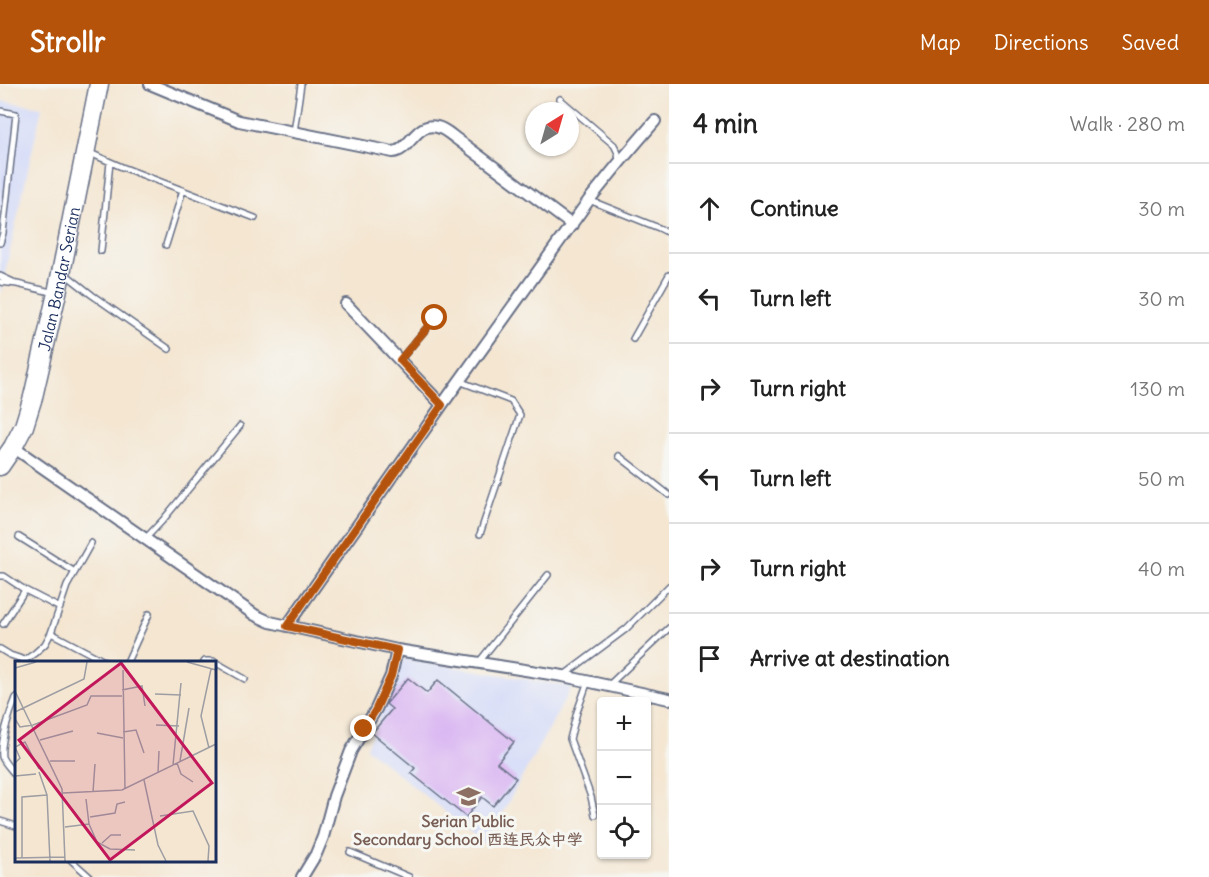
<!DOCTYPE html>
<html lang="en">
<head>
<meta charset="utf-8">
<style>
  body { margin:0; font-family:Delius,"LXGW WenKai TC",sans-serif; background:#f6f6f6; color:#222 }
  .controls { position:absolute; right:18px; bottom:18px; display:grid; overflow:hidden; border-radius:6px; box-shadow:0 2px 4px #0004 }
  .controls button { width:54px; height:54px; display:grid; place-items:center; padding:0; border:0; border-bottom:2px solid #e0e0e0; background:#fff; color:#222; font:30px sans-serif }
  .compass { position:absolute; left:525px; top:18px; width:54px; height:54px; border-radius:50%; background:#fff; box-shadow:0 2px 4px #0004; rotate:37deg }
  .stop { position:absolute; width:18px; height:18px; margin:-14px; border:4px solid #b45309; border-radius:50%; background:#fff }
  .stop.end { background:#b45309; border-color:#fff; box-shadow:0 2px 6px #0008 }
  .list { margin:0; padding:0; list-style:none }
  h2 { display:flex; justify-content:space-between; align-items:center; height:78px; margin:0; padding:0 24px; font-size:26px }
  h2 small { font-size:20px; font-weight:400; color:#767676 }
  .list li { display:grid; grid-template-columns:39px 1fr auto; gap:18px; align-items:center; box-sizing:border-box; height:90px; padding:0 24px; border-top:2px solid #e0e0e0 }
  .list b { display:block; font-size:22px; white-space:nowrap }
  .list em { font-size:20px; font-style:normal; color:#767676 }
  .icon { flex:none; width:33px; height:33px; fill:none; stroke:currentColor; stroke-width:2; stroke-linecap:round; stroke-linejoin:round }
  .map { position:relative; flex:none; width:669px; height:793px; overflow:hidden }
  header { display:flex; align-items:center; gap:36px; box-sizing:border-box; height:84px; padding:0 30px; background:#b45309; color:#fff }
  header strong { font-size:28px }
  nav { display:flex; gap:33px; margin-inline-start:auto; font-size:21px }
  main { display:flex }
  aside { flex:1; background:#fff }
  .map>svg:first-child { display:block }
  .built { fill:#d2d9f9 }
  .building { fill:#d6adf2 }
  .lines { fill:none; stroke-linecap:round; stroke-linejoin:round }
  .lane-casing { stroke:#676f86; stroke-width:8 }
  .street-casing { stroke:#676f86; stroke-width:14 }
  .primary-casing { stroke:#676f86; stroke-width:21 }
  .lane { stroke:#fff; stroke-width:5 }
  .street { stroke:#fff; stroke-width:10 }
  .primary { stroke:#fff; stroke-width:18 }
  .route { stroke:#b45309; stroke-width:8 }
  .labels { text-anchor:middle; stroke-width:6; stroke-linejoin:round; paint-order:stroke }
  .street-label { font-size:16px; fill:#1b2f5e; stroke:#f6f6f2 }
  .education-label { font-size:16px; font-weight:bold; fill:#785e54; stroke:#f6f6f2 }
  .inset-road { fill:none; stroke:#9d9da3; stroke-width:1.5 }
  .view { fill:#c2185b; fill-opacity:0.15; stroke:#c2185b; stroke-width:3 }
  .inset-edge { fill:none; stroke:#1b2f5e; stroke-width:3 }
</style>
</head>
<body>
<header>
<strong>Strollr</strong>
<nav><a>Map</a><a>Directions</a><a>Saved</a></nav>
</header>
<main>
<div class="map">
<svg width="669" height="793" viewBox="0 0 669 793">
  <rect width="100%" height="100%" fill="#f6f6f2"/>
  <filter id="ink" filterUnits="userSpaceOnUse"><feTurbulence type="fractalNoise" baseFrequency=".0167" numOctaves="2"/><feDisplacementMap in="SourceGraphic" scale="12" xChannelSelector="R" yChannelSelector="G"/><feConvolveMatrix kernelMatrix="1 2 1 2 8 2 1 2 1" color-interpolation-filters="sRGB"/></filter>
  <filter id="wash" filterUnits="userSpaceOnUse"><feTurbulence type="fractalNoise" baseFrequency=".008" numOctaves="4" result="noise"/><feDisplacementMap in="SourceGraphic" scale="24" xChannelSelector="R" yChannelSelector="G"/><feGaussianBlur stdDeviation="1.35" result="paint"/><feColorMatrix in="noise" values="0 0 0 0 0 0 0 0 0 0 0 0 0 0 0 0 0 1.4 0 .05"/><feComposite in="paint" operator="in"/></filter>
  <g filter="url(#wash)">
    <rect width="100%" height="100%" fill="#f4e6d1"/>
    <path class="built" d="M0 17 42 23 0 211Z
      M404 574 572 603 485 760 366 664Z"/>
    <g id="blocks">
      <path class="building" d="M408 594 427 609 438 596 514 658 497 679 516 694 493 722 482 713 466 733 411 689 415 684 372 649 392 625 386 620Z"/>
    </g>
  </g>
  <g filter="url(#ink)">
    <use href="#blocks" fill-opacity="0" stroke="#676f86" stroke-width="1.5"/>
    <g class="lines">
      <defs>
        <path id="lane" d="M560 15 614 61 618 69 619 78
          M0 27 16 30 3 149 0 159
          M294 48 301 0
          M90 69 122 83 255 134
          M589 116 659 144 669 149
          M166 161 183 106
          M101 167 110 78
          M64 189 92 211 169 265
          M0 192 13 198
          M0 198 17 200 55 209
          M633 255 669 191
          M400 276 435 234
          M459 297 511 317 520 331 480 450
          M619 372 669 411
          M19 453 75 488
          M145 455 163 436 240 342
          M0 492H4L25 506
          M3 540 25 506 60 524
          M51 549 106 578
          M0 565 10 571 25 576
          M25 576 35 569 45 560 51 549 67 502 91 459
          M127 578 149 530
          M204 578 205 577H213L245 595
          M479 578 548 491
          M563 592 626 545 669 502
          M588 597 577 628 570 655 591 713 595 731
          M609 601 669 544
          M16 614C10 628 0 658 2 673 5 680 12 686 16 692
          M0 737 16 742
          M350 768 409 793
          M71 776 90 793"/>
        <path id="street" d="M150 0 239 37 393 68C410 67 416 37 437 43 443 44 449 49 454 53L572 141
          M346 220 442 321
          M13 363 255 531 270 538 397 566 563 592 669 615
          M287 542 442 321 589 116 619 79 655 37
          M302 793 316 770 323 753 334 712 351 667 376 625 391 592 397 566"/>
        <g id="primary">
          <path id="s1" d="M0 382 13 363 24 342 33 313 57 209 99 0"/>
        </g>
      </defs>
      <use href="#lane" class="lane-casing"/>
      <use href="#street" class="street-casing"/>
      <use href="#primary" class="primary-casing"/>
      <use href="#lane" class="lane"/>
      <use href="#street" class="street"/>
      <use href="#primary" class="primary"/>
    </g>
  </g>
  <g class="lines" filter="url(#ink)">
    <path class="route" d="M364 645 376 625 391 592 397 566 287 542 442 321 400 276 435 234"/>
  </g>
  <defs>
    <symbol id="school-bare" viewBox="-9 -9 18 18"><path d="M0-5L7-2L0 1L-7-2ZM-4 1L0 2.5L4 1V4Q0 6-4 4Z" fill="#8d6e63" stroke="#f6f6f2" stroke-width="2.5" paint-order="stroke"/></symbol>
  </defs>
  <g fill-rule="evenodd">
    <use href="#school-bare" x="452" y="696" width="33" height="33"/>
  </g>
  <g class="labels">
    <g class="street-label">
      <text dy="6" stroke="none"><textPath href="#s1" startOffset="198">Jalan Bandar Serian</textPath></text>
    </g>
    <g class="education-label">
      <text x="468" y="743">Serian Public<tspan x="468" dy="18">Secondary School 西连民众中学</tspan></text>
    </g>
  </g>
  <g transform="translate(15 577)">
    <rect width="201" height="201" fill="#f4e6d1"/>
    <path class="inset-road" d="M172 1 201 9M0 7 21 1M108 9 110 128M107 29 127 25 130 45M0 30 47 128 50 200M140 33 166 34M0 51 69 18 72 1M0 58 5 66 18 64 72 44 76 35H107M141 64 164 65M108 71 121 69 129 92M82 72 108 77M25 79 58 70M194 87 186 55 196 8M35 100H60M165 100 174 47M0 102 5 97 0 86 10 81 24 108M162 102 166 113 178 121M158 104 166 22M24 111 32 134 35 200M143 112 144 90M0 115 21 113M129 119 143 184 151 200M78 131 80 103M48 132 107 129 201 83M71 138 74 163M145 155 178 150 194 185 193 200M75 156 100 152 102 143 110 141M50 166 74 163 82 181 95 188 120 189M87 182 96 174H106M0 197 50 196M7 197V136L32 134"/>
    <path class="view" d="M106 2 197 122 95 199 4 79Z"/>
    <rect width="201" height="201" class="inset-edge"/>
  </g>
</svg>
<div class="controls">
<button>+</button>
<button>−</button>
<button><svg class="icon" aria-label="locate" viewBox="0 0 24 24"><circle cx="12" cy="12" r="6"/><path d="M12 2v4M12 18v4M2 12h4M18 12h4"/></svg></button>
</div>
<svg class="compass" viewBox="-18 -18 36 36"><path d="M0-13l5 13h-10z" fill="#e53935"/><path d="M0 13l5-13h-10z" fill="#767676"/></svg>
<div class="stop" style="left:435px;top:234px"></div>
<div class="stop end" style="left:364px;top:645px"></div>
</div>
<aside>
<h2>4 min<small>Walk · 280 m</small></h2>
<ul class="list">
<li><svg class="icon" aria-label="ahead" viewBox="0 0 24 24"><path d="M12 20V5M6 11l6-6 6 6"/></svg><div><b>Continue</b></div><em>30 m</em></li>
<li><svg class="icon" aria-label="left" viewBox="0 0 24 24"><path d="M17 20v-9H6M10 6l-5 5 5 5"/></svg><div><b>Turn left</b></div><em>30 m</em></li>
<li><svg class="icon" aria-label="right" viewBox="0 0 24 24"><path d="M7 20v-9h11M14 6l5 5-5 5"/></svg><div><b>Turn right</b></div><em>130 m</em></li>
<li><svg class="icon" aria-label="left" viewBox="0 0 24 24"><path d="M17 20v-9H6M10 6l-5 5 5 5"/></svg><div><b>Turn left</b></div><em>50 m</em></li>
<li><svg class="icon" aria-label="right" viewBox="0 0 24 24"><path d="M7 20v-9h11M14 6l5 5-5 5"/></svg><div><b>Turn right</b></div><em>40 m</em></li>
<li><svg class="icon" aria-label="arrive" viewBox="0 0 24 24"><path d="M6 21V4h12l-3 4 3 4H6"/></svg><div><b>Arrive at destination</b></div></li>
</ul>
</aside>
</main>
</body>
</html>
